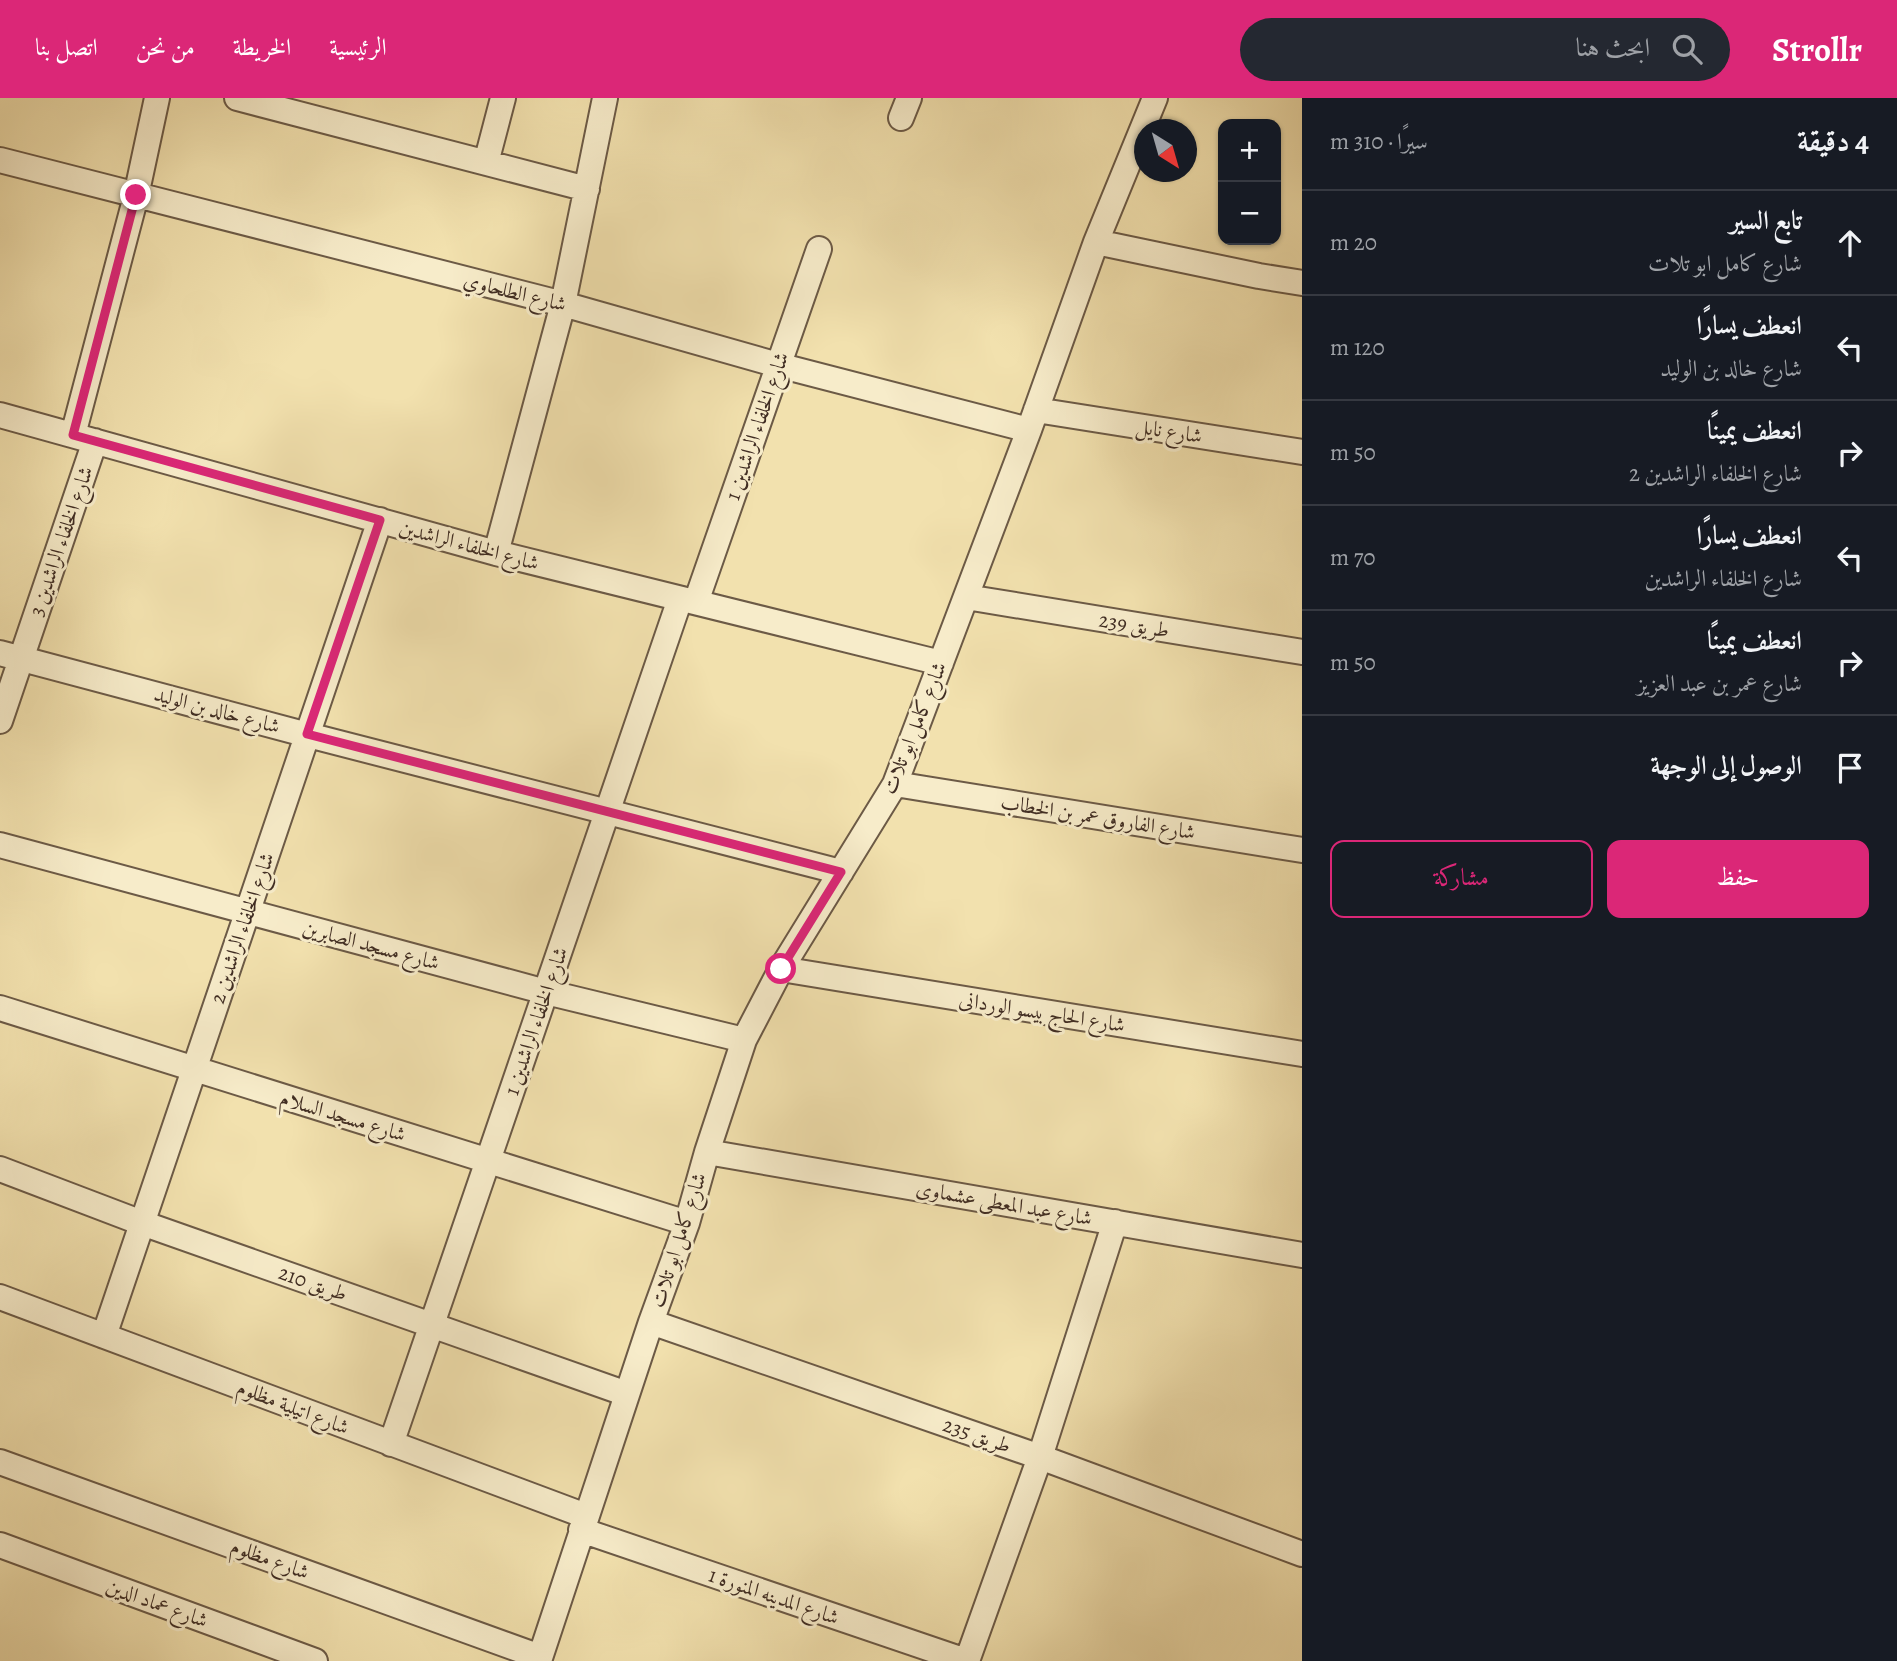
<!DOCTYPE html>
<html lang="ar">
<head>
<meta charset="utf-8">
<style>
  body { margin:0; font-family:Alegreya,Amiri,serif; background:#242831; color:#f1f3f6; direction:rtl }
  .controls { position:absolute; right:21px; top:21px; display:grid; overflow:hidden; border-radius:14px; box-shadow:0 2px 5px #0004 }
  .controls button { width:63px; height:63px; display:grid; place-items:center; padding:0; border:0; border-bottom:2px solid #363941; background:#171b24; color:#f1f3f6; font:35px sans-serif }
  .compass { position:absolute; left:1134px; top:21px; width:63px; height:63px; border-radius:50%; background:#171b24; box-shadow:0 2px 5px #0004; rotate:143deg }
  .stop { position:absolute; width:21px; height:21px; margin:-16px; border:5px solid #db2777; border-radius:50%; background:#fff }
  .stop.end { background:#db2777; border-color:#fff; box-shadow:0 2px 7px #0008 }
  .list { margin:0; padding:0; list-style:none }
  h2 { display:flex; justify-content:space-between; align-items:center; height:91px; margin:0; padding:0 28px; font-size:30px }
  h2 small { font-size:23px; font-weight:400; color:#9ea1a6 }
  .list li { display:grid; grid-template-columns:46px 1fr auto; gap:21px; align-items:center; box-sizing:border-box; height:105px; padding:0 28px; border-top:2px solid #363941 }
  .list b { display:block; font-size:26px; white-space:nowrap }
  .list p { margin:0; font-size:23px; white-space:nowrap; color:#9ea1a6 }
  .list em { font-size:23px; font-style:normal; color:#9ea1a6 }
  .actions { display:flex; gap:14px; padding:21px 28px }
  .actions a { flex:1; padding:16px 0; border:2px solid #db2777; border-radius:14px; text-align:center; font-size:24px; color:#db2777 }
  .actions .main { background:#db2777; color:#fff }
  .icon { flex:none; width:38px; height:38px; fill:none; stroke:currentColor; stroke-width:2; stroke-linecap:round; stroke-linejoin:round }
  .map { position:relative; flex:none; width:1302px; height:1563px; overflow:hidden; direction:ltr }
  header { display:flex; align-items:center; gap:42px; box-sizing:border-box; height:98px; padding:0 35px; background:#db2777; color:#fff }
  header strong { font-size:33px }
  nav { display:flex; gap:38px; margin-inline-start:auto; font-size:24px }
  .search { width:490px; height:63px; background:#242831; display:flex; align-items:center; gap:18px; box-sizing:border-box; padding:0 24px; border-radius:38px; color:#9ea1a6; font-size:26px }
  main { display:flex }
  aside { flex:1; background:#171b24 }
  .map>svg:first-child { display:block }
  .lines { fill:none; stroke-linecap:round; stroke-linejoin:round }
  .minor-casing { stroke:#6c5a46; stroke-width:28 }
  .minor { stroke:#f7ecca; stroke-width:24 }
  .route { stroke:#db2777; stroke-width:9 }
  .labels { text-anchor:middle; stroke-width:6; stroke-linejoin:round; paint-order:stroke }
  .street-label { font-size:21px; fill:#402d23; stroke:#f7ecca }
</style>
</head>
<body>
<header>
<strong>Strollr</strong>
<div class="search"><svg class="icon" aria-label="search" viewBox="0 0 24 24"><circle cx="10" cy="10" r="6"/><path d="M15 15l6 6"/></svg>ابحث هنا</div>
<nav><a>الرئيسية</a><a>الخريطة</a><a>من نحن</a><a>اتصل بنا</a></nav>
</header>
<main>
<aside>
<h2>4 دقيقة<small>سيرًا · 310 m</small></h2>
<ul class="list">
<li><svg class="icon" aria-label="ahead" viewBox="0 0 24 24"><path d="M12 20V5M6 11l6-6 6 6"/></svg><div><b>تابع السير</b><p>شارع كامل ابو تلات</p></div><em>20 m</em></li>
<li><svg class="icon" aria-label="left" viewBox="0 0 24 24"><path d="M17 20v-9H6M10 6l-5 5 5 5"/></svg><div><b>انعطف يسارًا</b><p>شارع خالد بن الوليد</p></div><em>120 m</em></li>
<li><svg class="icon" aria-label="right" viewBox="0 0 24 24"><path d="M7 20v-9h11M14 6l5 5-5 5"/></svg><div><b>انعطف يمينًا</b><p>شارع الخلفاء الراشدين 2</p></div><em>50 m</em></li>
<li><svg class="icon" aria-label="left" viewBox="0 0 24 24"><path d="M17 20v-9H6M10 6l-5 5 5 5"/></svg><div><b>انعطف يسارًا</b><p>شارع الخلفاء الراشدين</p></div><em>70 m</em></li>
<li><svg class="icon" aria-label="right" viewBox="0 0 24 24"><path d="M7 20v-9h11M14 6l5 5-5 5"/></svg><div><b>انعطف يمينًا</b><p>شارع عمر بن عبد العزيز</p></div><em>50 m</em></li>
<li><svg class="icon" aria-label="arrive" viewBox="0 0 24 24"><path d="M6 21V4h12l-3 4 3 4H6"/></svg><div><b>الوصول إلى الوجهة</b></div></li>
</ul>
<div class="actions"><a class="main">حفظ</a><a>مشاركة</a></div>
</aside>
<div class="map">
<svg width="1302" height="1563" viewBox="0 0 1302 1563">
  <rect width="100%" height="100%" fill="#f2e1ae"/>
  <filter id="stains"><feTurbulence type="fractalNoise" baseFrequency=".00286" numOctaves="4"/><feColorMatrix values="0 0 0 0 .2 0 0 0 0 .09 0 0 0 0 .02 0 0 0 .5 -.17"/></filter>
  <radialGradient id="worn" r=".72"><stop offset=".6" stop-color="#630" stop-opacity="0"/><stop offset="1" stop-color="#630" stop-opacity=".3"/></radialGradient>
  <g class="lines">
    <defs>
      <path id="minor" d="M237 0 587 91
        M901 20 909 0
        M0 62 563 206 778 267 1029 332
        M486 65 503 0
        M1096 144 1259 178 1302 185
        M1036 312 1302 354
        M0 317 496 455 941 565
        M73 337 136 98 157 0
        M496 455 563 206 605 0
        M966 499 1302 554
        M696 504 819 151
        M0 555 308 637 841 774
        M0 623 95 343
        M895 686 1302 752
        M0 747 546 894 744 942
        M781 871 1302 956
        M0 910 687 1125
        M707 1054 1302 1157
        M0 1071 142 1125 627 1296
        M0 1199 586 1418
        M651 1224 1040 1359 1302 1456
        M104 1238 380 422
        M391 1346 680 501
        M0 1364 540 1559
        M581 1432 966 1563
        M0 1447 315 1563
        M539 1563 651 1224 687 1125 707 1054 744 942 781 871 895 686 1029 332 1096 144 1155 0
        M967 1563 1040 1359 1115 1124"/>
    </defs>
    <use href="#minor" class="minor-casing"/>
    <use href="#minor" class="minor"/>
  </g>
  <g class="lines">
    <path class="route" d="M136 97 73 337 380 422 307 636 841 774 781 871"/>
  </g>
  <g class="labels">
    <g class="street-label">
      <text transform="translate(515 194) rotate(14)" y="7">شارع الطلحاوي</text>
      <text transform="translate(757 328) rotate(-71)" y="7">شارع الخلفاء الراشدين 1</text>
      <text transform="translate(1169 333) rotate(9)" y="7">شارع نايل</text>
      <text transform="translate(61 443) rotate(-71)" y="7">شارع الخلفاء الراشدين 3</text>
      <text transform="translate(469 447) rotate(15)" y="7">شارع الخلفاء الراشدين</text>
      <text transform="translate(1134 527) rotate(9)" y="7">طريق 239</text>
      <text transform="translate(217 612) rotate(15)" y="7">شارع خالد بن الوليد</text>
      <text transform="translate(914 630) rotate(-68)" y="7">شارع كامل ابو تلات</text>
      <text transform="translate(1098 719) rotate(9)" y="7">شارع الفاروق عمر بن الخطاب</text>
      <text transform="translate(242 830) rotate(-71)" y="7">شارع الخلفاء الراشدين 2</text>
      <text transform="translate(371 847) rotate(15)" y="7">شارع مسجد الصابرين</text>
      <text transform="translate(1042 914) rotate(9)" y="7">شارع الحاج بيسو الوردانى</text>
      <text transform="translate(536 923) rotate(-71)" y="7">شارع الخلفاء الراشدين 1</text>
      <text transform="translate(343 1018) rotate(17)" y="7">شارع مسجد السلام</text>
      <text transform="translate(1004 1105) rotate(10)" y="7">شارع عبد المعطى عشماوى</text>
      <text transform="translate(678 1142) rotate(-72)" y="7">شارع كامل ابو تلات</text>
      <text transform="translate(313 1185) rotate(19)" y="7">طريق 210</text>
      <text transform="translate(293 1309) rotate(21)" y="7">شارع اتيلية مظلوم</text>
      <text transform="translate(977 1337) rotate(19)" y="7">طريق 235</text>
      <text transform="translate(270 1461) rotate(20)" y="7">شارع مظلوم</text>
      <text transform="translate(774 1498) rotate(19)" y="7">شارع المدينه المنورة 1</text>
      <text transform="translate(157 1505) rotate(20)" y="7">شارع عماد الدين</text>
    </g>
  </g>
  <rect width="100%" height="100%" filter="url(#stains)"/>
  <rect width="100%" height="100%" fill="url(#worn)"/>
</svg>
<div class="controls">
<button>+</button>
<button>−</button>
</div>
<svg class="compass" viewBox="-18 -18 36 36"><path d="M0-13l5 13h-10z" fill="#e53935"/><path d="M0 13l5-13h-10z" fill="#9ea1a6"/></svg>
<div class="stop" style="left:781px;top:871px"></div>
<div class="stop end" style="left:136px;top:97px"></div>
</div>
</main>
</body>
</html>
